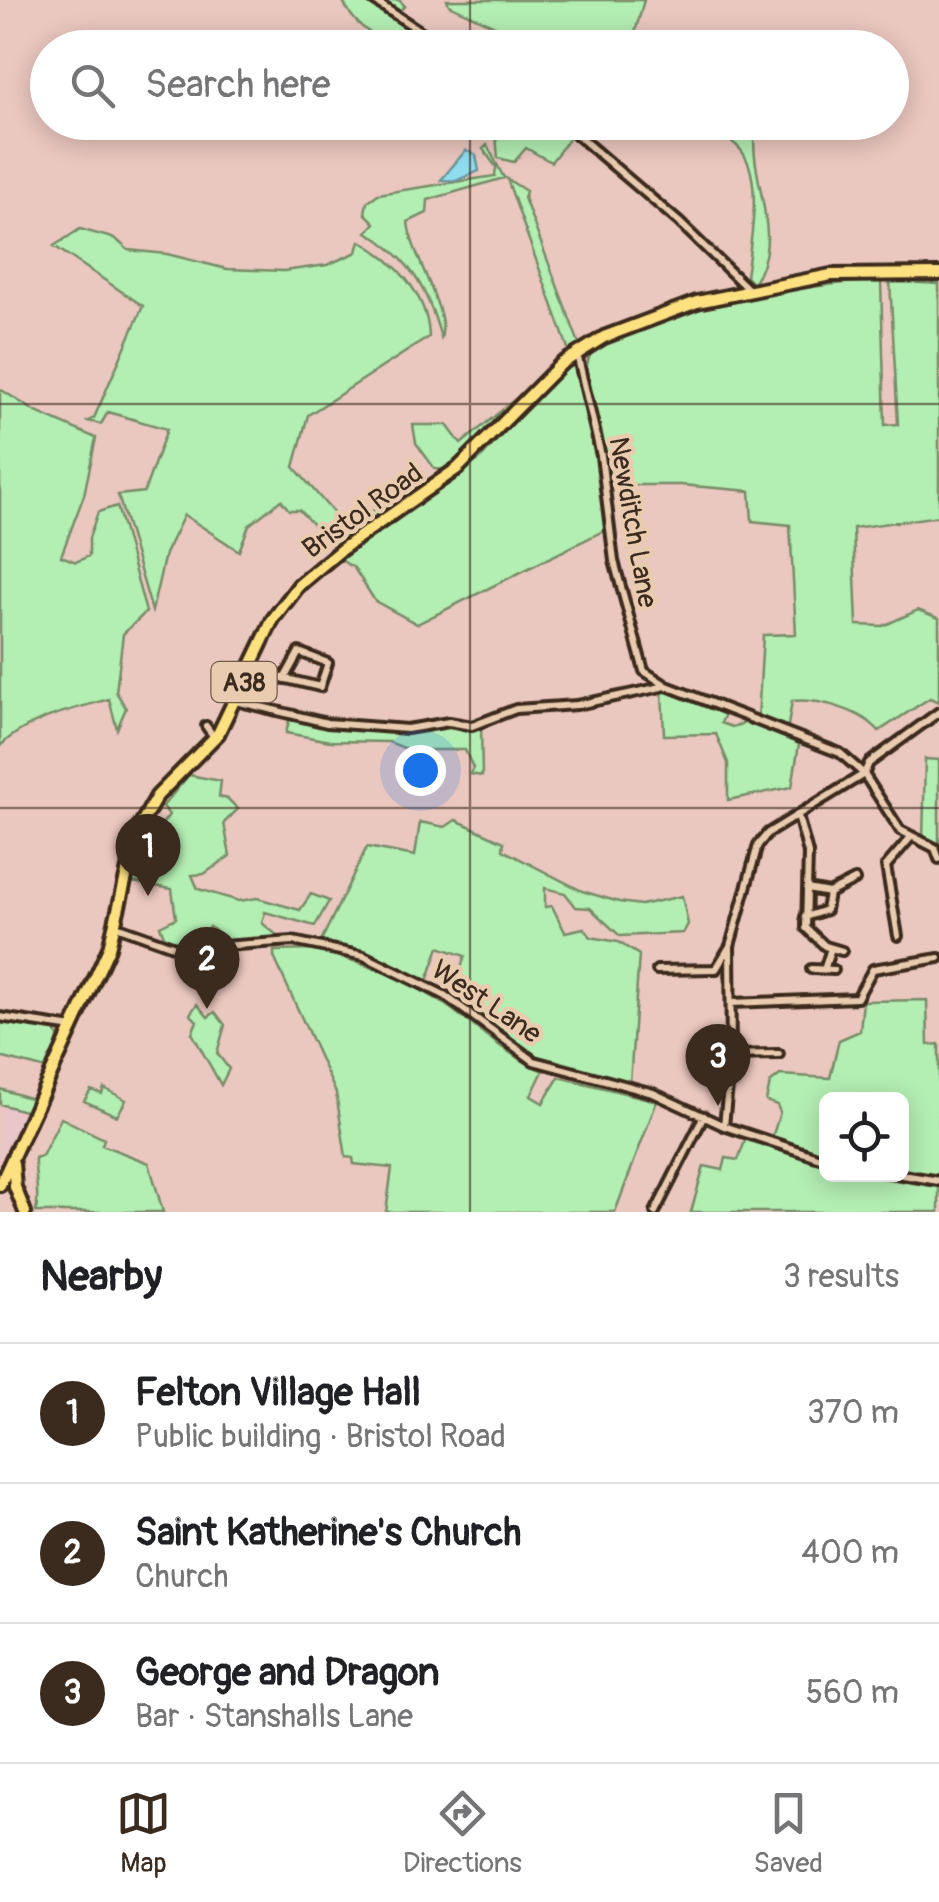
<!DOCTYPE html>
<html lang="en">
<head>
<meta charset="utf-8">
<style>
  body { margin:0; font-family:Pangolin,sans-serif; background:#f6f6f6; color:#202124 }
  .controls { position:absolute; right:30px; bottom:30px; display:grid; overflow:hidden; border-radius:15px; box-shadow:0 5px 25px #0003 }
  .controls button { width:90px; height:90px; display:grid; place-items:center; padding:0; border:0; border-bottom:2px solid #e0e0e0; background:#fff; color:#202124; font:50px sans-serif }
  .you { position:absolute; left:420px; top:770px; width:35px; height:35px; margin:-25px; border:8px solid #fff; border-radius:50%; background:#1a73e8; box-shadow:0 0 0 15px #1a73e833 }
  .badge { display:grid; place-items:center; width:65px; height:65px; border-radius:50%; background:#3b2a1e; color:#fff; font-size:32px; font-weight:700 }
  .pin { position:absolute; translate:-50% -82px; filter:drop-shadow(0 2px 5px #0008) }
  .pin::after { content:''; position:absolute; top:52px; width:35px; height:30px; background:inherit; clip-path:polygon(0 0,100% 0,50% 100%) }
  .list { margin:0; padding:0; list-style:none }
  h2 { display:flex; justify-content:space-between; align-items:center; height:130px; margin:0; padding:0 40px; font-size:42px }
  h2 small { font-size:32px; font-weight:400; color:#757577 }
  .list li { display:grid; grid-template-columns:65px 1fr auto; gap:30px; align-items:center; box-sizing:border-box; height:140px; padding:0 40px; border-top:2px solid #e0e0e0 }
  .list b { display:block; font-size:38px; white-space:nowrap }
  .list p { margin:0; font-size:32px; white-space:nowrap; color:#757577 }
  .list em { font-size:32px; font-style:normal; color:#757577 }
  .icon { flex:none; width:55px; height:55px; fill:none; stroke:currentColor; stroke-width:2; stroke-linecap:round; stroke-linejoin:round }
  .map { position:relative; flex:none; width:939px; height:1212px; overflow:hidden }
  .search { position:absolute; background:#fff; box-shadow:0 5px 25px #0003; left:30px; right:30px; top:30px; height:110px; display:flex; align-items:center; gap:25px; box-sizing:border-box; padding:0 35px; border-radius:55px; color:#757577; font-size:38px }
  .sheet { height:550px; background:#fff }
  nav { display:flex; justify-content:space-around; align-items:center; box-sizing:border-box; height:140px; border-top:2px solid #e0e0e0; background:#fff; font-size:28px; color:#757577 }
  nav a { display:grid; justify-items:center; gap:5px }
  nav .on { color:#3b2a1e }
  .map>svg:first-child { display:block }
  .built { fill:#eac5ca }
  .green { fill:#b3eeb3; stroke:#778c68; stroke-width:2.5 }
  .water { fill:#8fddee; stroke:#6d959b; stroke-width:2.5 }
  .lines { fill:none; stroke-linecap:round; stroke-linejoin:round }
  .minor-casing { stroke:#3b2a1e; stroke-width:14 }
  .highway-casing { stroke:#3b2a1e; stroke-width:18 }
  .minor { stroke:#e9cbaf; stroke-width:6 }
  .highway { stroke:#fde080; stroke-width:10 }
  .grid { fill:none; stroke:#3b2a1e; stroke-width:2.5; stroke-opacity:0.55 }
  .labels { text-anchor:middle; stroke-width:9; stroke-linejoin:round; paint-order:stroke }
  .shield { fill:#e9cbaf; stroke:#6f5a4a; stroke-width:2.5 }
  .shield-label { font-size:25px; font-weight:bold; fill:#3b2a1e }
  .street-label { font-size:28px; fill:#3b2a1e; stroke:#e9cbaf }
</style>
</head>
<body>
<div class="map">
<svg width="939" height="1212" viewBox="0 0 939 1212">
  <rect width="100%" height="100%" fill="#eac7bf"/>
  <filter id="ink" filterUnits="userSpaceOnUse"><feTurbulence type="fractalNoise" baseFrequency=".01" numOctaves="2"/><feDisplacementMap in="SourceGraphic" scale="20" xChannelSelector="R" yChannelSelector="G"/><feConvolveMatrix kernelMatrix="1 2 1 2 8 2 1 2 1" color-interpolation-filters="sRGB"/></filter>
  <g filter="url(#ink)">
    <path class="built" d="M0 1104 28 1112 0 1163Z"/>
    <path class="green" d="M342 0H399L405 6 398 12 411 29 436 32 462 47C412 47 367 51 342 0Z
      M447 0H644L631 47H547L534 42 531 47 508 48V32L449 5Z
      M495 123H556L572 135 551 162 526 148 514 162 498 158Z
      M693 123H756C745 177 788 233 753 284L746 277C750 244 766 170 736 145 725 135 707 129 693 123Z
      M487 145 504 178 428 200 427 213 408 222C411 255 450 312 441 338 428 290 410 258 367 232L375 223 365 213 367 202 378 194 495 176 496 167 483 149Z
      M507 179 526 191 524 198 580 346 570 354Z
      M80 229 116 239 128 250 167 254 227 269 284 271 327 265 357 252 360 241C394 260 428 294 429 337L308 415 294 467 349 531 417 473 425 479 423 489 334 547 299 510H289L281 500 249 525 239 551 184 515 165 554 152 611 118 495 144 492 167 429 108 412 101 424 88 421 94 418 143 306 54 246Z
      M881 281 885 425 898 424 890 281 939 284V516L853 528 857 625 883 626 918 610 939 618V702L930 698 879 731C862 711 819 698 792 701L787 732 758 720 763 635 796 634 790 525 752 521 750 491 681 485H607L586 371C587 364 588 355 594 350 635 313 824 280 881 281Z
      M576 361 595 436 607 529 417 624 375 601 354 568 339 559 480 459 554 378Z
      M548 372 446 470 435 469 416 443 413 425H447L461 444Z
      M0 389 36 412 96 438 84 495 61 556 76 562 89 556V538L98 512 117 506 146 612 123 634 116 692 126 708 117 729 109 699C72 710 28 718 0 746Z
      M662 690 725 714 721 723 732 727 748 722 799 744 792 787 728 800V763L716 734 664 735Z
      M290 717C355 734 416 723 481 725L482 776 470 774 473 768 465 750H409L389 742 330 741 286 733Z
      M925 759 939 760V848L923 841Z
      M189 775 221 781 219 797 228 799 238 809 224 823 230 856 204 874 192 875 198 889 239 901 257 898 300 910 311 894 329 901 315 926 265 912 262 923 278 936 273 939 227 946 224 936 209 927 200 943H167L160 926 176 918 172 889 132 882 138 856 169 815 163 806Z
      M456 820 504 842 503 850 582 891 619 902 641 905 682 896 688 924 683 933 620 936 590 908 576 907 565 893 545 888V907L552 906 565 932 584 928 591 937 618 942 639 955 630 1083 540 1058 451 997 465 956 439 947 427 981 360 950 321 941 367 847 415 856 420 822 445 827Z
      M314 950C358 960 399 976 438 1000 474 1023 503 1054 543 1071L531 1096 543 1103 559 1077 657 1101 615 1212H386L392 1168 354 1164 353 1158 346 1157 336 1093 274 957V951Z
      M927 1000 928 1045 939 1044V1175L902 1171V1100H826V1155L772 1138 780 1112 777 1105 766 1101 770 1083 780 1075 830 1078 839 1040 860 1031 863 1001Z
      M197 1004 208 1017 215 1012 225 1025 217 1053 229 1069 221 1085 192 1033 197 1021 190 1014Z
      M0 1021 54 1026 58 1037 50 1070 0 1057Z
      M104 1088 126 1100 117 1116 84 1101 91 1090 102 1094Z
      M0 1089 36 1100 31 1113 0 1104Z
      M61 1118 104 1139 102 1145 149 1163 163 1212H36C40 1191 34 1175 35 1158L42 1156Z
      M746 1138 826 1166V1174L861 1175 939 1187V1212H691L704 1166 723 1170 726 1158 738 1160Z"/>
    <path class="water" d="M466 150 476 155 479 171 456 181 441 180Z"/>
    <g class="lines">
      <defs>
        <path id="minor" d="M373 0 446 48
          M562 122 679 222 750 291
          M577 354 601 456 614 561 644 671 667 686 840 753 864 774 900 830 935 848 939 859
          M249 670 320 687 328 663 299 652 284 679
          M236 701 327 723 407 729 449 722 472 726 516 709 577 705 666 686
          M206 726 214 737
          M798 816 808 853 806 928 825 946 842 951
          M807 889 829 893 855 880
          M805 917 826 910 829 893
          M116 926 181 949 293 941 364 956 444 995 534 1061 653 1093 724 1126 826 1160
          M898 936 886 866 911 837
          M825 967 831 948
          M811 969 834 970
          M657 970 716 969 730 946
          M732 1003 857 998 873 969 939 958
          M0 1017 73 1028
          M731 1055 779 1054
          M724 1126 731 1055 730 946 758 845 768 833 864 774 869 763 939 712
          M897 1174 939 1181
          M655 1212 704 1116"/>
        <path id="highway" d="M13 1163 15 1187 25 1212
          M0 1185 109 948 137 831 157 796 218 734 273 619 299 585 342 549 458 468 561 364 604 337 697 302 831 275 939 274"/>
      </defs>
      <use href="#minor" class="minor-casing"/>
      <use href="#highway" class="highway-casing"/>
      <use href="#minor" class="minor"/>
      <use href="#highway" class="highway"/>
    </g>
  </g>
  <path class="grid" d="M470 0V48M470 122V1212M0 404H939M0 808H939"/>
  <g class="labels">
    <rect class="shield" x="211.5" y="662" width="65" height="40" rx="8"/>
    <g class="shield-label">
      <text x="244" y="691">A38</text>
    </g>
    <g class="street-label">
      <text transform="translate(362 510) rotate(-36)" y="10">Bristol Road</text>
      <text transform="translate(634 522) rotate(80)" y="10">Newditch Lane</text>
      <text transform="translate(487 1001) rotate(34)" y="10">West Lane</text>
    </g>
  </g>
</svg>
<div class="controls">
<button><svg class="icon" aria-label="locate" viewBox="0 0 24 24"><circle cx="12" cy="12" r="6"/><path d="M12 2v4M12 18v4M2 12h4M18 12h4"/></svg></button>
</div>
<div class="you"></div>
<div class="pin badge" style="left:148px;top:896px">1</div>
<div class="pin badge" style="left:207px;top:1009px">2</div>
<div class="pin badge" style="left:718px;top:1106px">3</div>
<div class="search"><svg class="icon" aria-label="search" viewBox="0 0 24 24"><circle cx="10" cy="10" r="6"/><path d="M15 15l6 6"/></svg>Search here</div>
</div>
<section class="sheet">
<h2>Nearby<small>3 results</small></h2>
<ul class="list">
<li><span class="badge">1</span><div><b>Felton Village Hall</b><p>Public building · Bristol Road</p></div><em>370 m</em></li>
<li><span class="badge">2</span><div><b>Saint Katherine's Church</b><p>Church</p></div><em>400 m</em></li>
<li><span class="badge">3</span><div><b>George and Dragon</b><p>Bar · Stanshalls Lane</p></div><em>560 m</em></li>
</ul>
</section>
<nav>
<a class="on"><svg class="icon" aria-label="map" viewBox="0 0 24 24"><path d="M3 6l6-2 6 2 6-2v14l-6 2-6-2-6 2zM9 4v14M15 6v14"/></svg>Map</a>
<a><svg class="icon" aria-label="directions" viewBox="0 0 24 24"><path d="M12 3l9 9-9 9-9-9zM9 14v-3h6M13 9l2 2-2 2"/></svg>Directions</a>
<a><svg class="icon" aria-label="saved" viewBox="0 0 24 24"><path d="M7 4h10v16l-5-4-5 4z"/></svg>Saved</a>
</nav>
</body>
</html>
